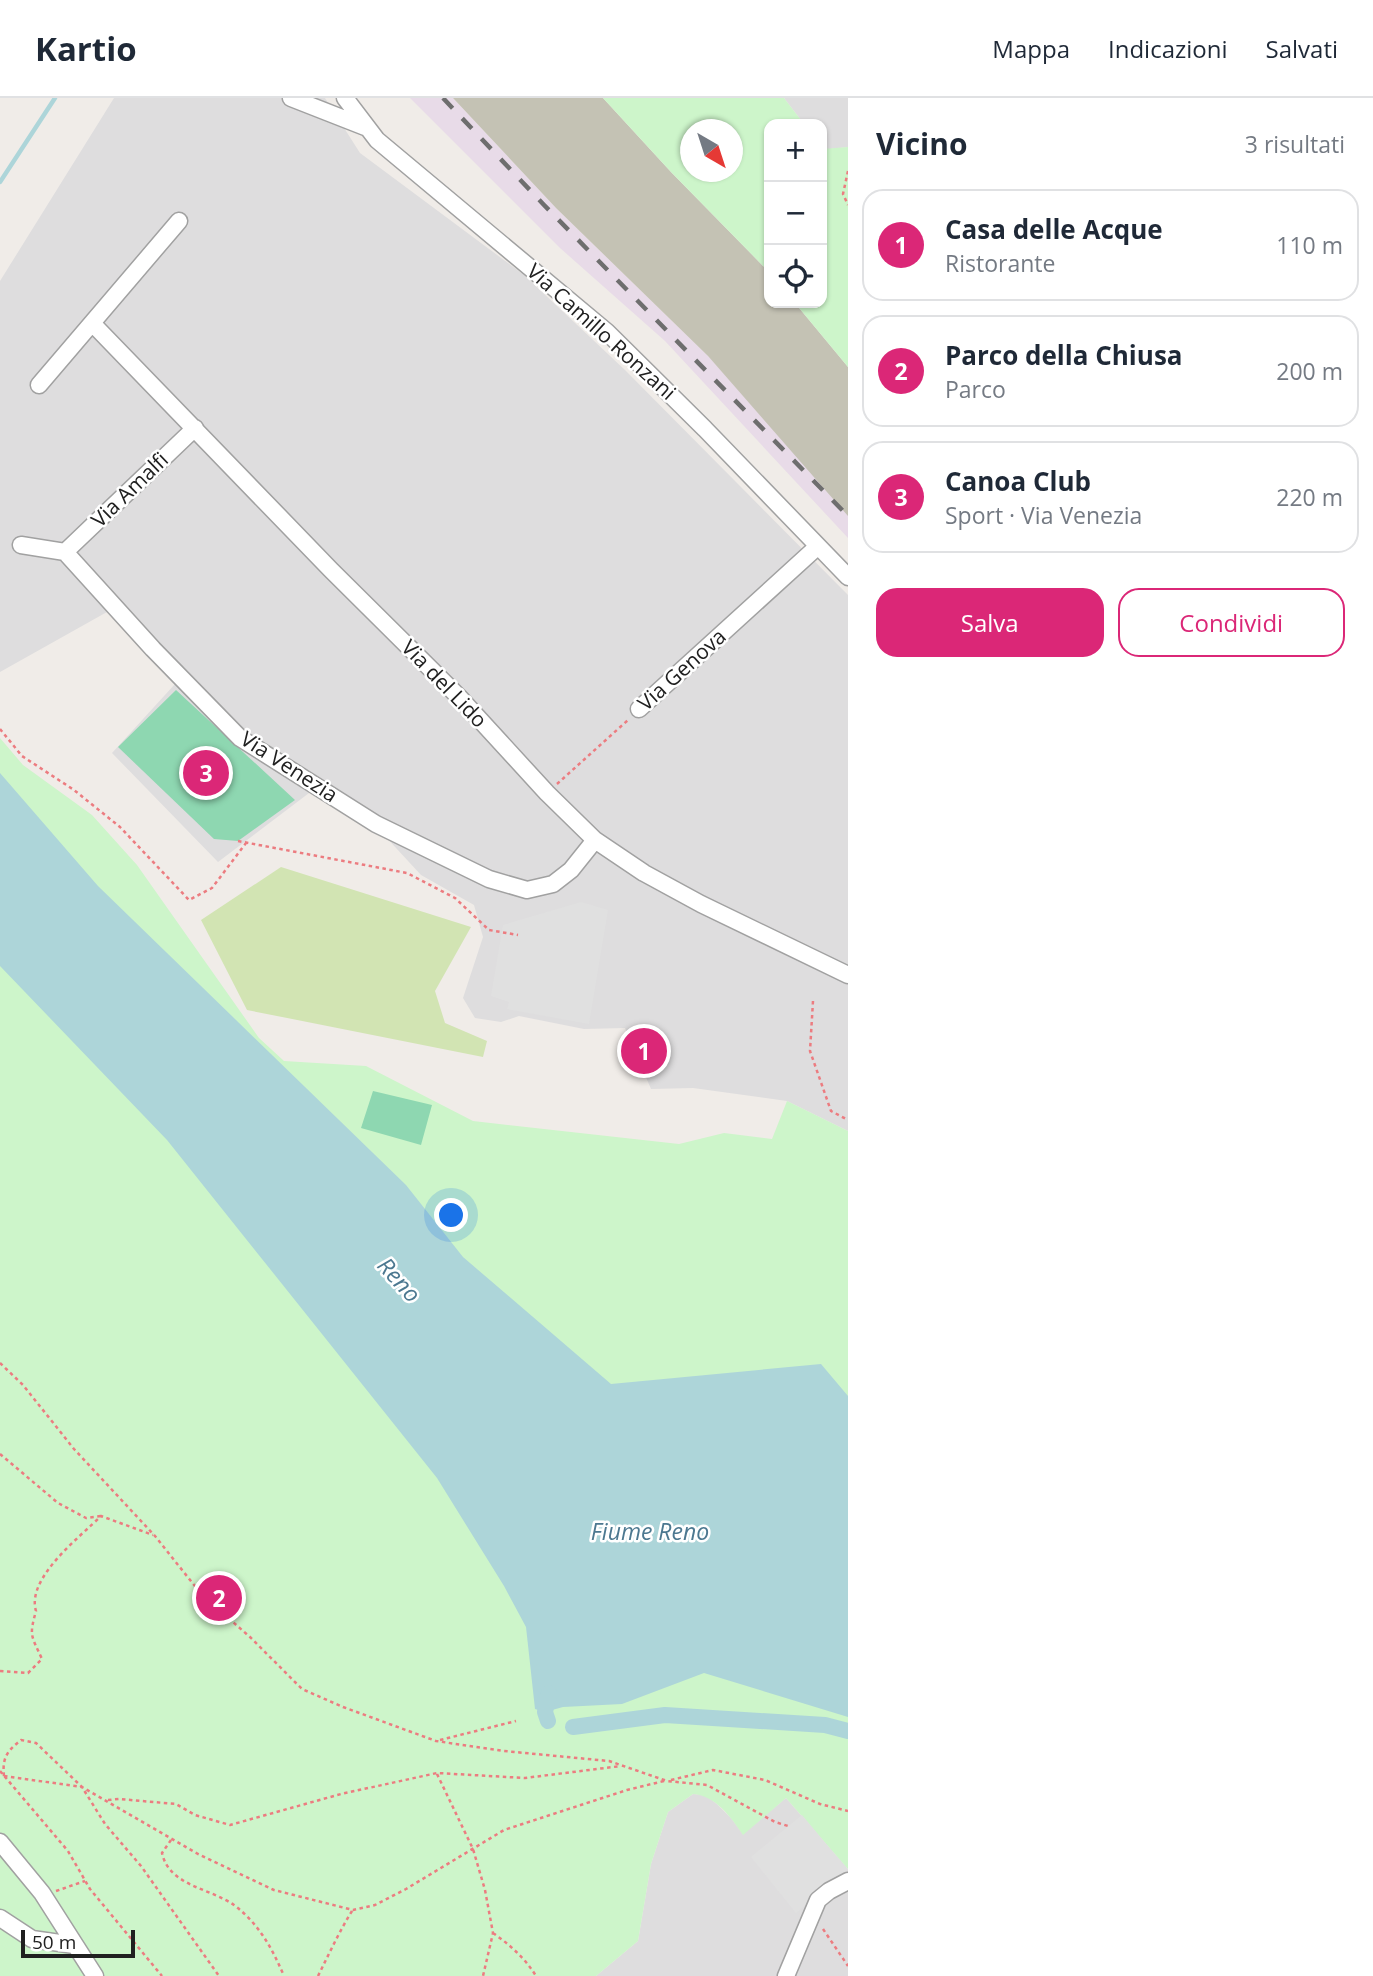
<!DOCTYPE html>
<html lang="it">
<head>
<meta charset="utf-8">
<style>
  body { margin:0; font-family:"Open Sans",sans-serif; background:#f2f2f3; color:#1f2937 }
  .controls { position:absolute; right:21px; top:21px; display:grid; overflow:hidden; border-radius:14px; box-shadow:0 2px 5px #0004 }
  .controls button { width:63px; height:63px; display:grid; place-items:center; padding:0; border:0; border-bottom:2px solid #e0e1e3; background:#fff; color:#1f2937; font:35px sans-serif }
  .compass { position:absolute; left:680px; top:21px; width:63px; height:63px; border-radius:50%; background:#fff; box-shadow:0 2px 5px #0004; rotate:141deg }
  .scale { position:absolute; left:21px; bottom:18px; width:114px; box-sizing:border-box; padding-left:7px; border:4px solid #202020; border-top:0; font-size:19px; line-height:24px; white-space:nowrap; color:#202020; -webkit-text-stroke:5px #fff; paint-order:stroke }
  .you { position:absolute; left:452px; top:1118px; width:24px; height:24px; margin:-18px; border:5px solid #fff; border-radius:50%; background:#1a73e8; box-shadow:0 0 0 10px #1a73e833 }
  .badge { display:grid; place-items:center; width:46px; height:46px; border-radius:50%; background:#db2777; color:#fff; font-size:23px; font-weight:700 }
  .pin { position:absolute; translate:-50% -50%; border:4px solid #fff; box-shadow:0 2px 7px #0006 }
  .list { margin:0; padding:0; list-style:none }
  h2 { display:flex; justify-content:space-between; align-items:center; height:91px; margin:0; padding:0 28px; font-size:30px }
  h2 small { font-size:23px; font-weight:400; color:#747a83 }
  .list li { display:grid; grid-template-columns:46px 1fr auto; gap:21px; align-items:center; box-sizing:border-box; height:112px; margin:0 14px 14px; padding:0 14px; border:2px solid #e0e1e3; border-radius:21px }
  .list b { display:block; font-size:26px; white-space:nowrap }
  .list p { margin:0; font-size:23px; white-space:nowrap; color:#747a83 }
  .list em { font-size:23px; font-style:normal; color:#747a83 }
  .actions { display:flex; gap:14px; padding:21px 28px }
  .actions a { flex:1; padding:16px 0; border:2px solid #db2777; border-radius:21px; text-align:center; font-size:24px; color:#db2777 }
  .actions .main { background:#db2777; color:#fff }
  .icon { flex:none; width:38px; height:38px; fill:none; stroke:currentColor; stroke-width:2; stroke-linecap:round; stroke-linejoin:round }
  .map { position:relative; flex:none; width:848px; height:1878px; overflow:hidden }
  header { display:flex; align-items:center; gap:42px; box-sizing:border-box; height:98px; padding:0 35px; background:#fff; border-bottom:2px solid #e0e1e3 }
  header strong { font-size:33px }
  nav { display:flex; gap:38px; margin-inline-start:auto; font-size:24px }
  main { display:flex }
  aside { flex:1; background:#fff }
  .map>svg:first-child { display:block }
  .residential { fill:#deddde }
  .industrial { fill:#e8dbe8 }
  .construction { fill:#c4c2b4 }
  .grass { fill:#d2e4b3 }
  .park { fill:#cdf5ca; fill-rule:evenodd }
  .pitch { fill:#8ed7b1 }
  .parking { fill:#e0e0e0 }
  .water { fill:#add5d9 }
  .lines { fill:none; stroke-linecap:round; stroke-linejoin:round }
  .stream { stroke:#add5d9; stroke-width:4.5 }
  .canal { stroke:#add5d9; stroke-width:16 }
  .minor-casing { stroke:#a1a1a1; stroke-width:19 }
  .path { stroke:#ec7c80; stroke-width:2.5; stroke-dasharray:3.5 3.5; stroke-linecap:butt }
  .minor { stroke:#fff; stroke-width:16 }
  .rail { stroke:#6e6e6e; stroke-width:4.5; stroke-dasharray:14 14; stroke-linecap:butt }
  .labels { text-anchor:middle; stroke-width:5; stroke-linejoin:round; paint-order:stroke }
  .street-label { font-size:21px; fill:#202020; stroke:#fff }
  .water-label { font-size:23px; font-style:italic; fill:#4c7890; stroke:#fff }
</style>
</head>
<body>
<header>
<strong>Kartio</strong>
<nav><a>Mappa</a><a>Indicazioni</a><a>Salvati</a></nav>
</header>
<main>
<div class="map">
<svg width="848" height="1878" viewBox="0 0 848 1878">
  <rect width="100%" height="100%" fill="#f0ece8"/>
  <path class="residential" d="M114 0H325L360 55 524 177 625 272 848 497V1033L787 1003 693 990 651 991 625 930 584 931 519 918 501 924 475 920 463 900 483 839 474 807 421 777 384 737 313 692 218 764 112 655 175 586 107 514 0 574V183Z
    M784 0H848V49L822 52V26H804Z
    M693 1696 705 1697 717 1706 731 1720 743 1736 786 1700 848 1771V1878H596L638 1843 651 1766 668 1714Z"/>
  <path class="industrial" d="M410 0H453L556 110 708 258 848 412V440L665 243 560 150Z"/>
  <path class="construction" d="M453 0H603L671 74 769 174V205H795L848 269V418L708 258 556 110Z"/>
  <path class="grass" d="M281 769 471 829 435 893 445 925 487 943 483 959 247 912 201 822Z"/>
  <path class="park" d="M603 0H784L804 26H769V174L671 74ZM690 32H732V74H690Z
    M848 49V269L795 205H822V51Z
    M0 640 23 667 92 717 137 767 259 940 284 963 366 968 473 1023 679 1046 724 1035 772 1041 787 1003 848 1033V1771L786 1700 743 1737C731 1719 716 1698 693 1696L668 1714 651 1766 638 1843 596 1878H0Z"/>
  <path class="pitch" d="M176 592 295 702 238 743 214 741 118 649Z
    M373 993 432 1007 421 1047 361 1030Z"/>
  <path class="parking" d="M581 804 608 812 589 926 507 911 509 904 491 898 503 827Z
    M802 1717 848 1772 796 1815 751 1759Z"/>
  <path class="water" d="M0 675 98 788 406 1087 463 1159 611 1286 821 1266 848 1298V1619L704 1575 622 1606 563 1609 545 1614 535 1611 526 1529 504 1488 437 1380 167 1042 0 868Z"/>
  <g class="lines">
    <path class="stream" d="M0 84 55 0"/>
    <path class="canal" d="M548 1623 545 1614 549 1595
      M573 1629 665 1617 825 1627 848 1633"/>
    <defs>
      <path id="minor" d="M291 0 365 29
        M345 0 377 42 607 234 705 331 848 479
        M92 225 331 472 459 599 547 695 595 742 644 775 701 806 848 877
        M39 287 179 123
        M21 447 65 454 153 551 240 640 376 726 489 781 527 792 553 786 571 772 595 742
        M65 454 195 330
        M639 611 817 449
        M0 1744 42 1795 95 1878
        M0 1820 32 1841 74 1847
        M786 1878 818 1802 829 1793 848 1783"/>
    </defs>
    <use href="#minor" class="minor-casing"/>
    <path class="path" d="M848 73 843 96 848 107
      M0 631 22 658 74 692 120 729 189 802 212 790 246 745
      M557 686 628 622
      M238 743 407 775 455 800 489 832 518 837
      M813 903 810 953 831 1013 848 1022
      M0 1265 23 1287 74 1351 155 1438 202 1497 250 1539 302 1591 343 1609 436 1643 504 1653 609 1663 667 1683 707 1687 775 1724 788 1728
      M0 1356 58 1405 86 1420 101 1418
      M0 1573 28 1575 42 1561C31 1537 29 1538 36 1513 26 1480 80 1439 101 1418L153 1437
      M440 1642 516 1623
      M0 1673 68 1753 90 1791 162 1878
      M437 1676 473 1751 485 1792 493 1835 483 1878
      M4 1678 82 1689 198 1756 274 1792 353 1812 375 1807 406 1791 504 1732 627 1692 664 1683
      M4 1678C2 1660 7 1653 21 1642L36 1645 82 1689 105 1726 141 1768 219 1878
      M671 1682 713 1672 765 1682 820 1706 848 1713
      M108 1702 119 1701 176 1706 195 1717 230 1727 341 1696 437 1675 525 1680 621 1668
      M171 1742 162 1755C169 1788 210 1790 234 1807 259 1826 272 1850 284 1878
      M56 1793 85 1783
      M823 1831 848 1868
      M493 1835C510 1847 525 1860 536 1878
      M318 1878C329 1856 339 1834 352 1813"/>
    <use href="#minor" class="minor"/>
    <path class="rail" d="M443 0 544 107 848 418"/>
  </g>
  <g class="labels">
    <g class="street-label">
      <text transform="translate(601 234) rotate(42)" y="7">Via Camillo Ronzani</text>
      <text transform="translate(130 392) rotate(-44)" y="7">Via Amalfi</text>
      <text transform="translate(682 572) rotate(-42)" y="7">Via Genova</text>
      <text transform="translate(444 586) rotate(46)" y="7">Via del Lido</text>
      <text transform="translate(289 669) rotate(33)" y="7">Via Venezia</text>
    </g>
    <g class="water-label">
      <text transform="translate(399 1182) rotate(48)" y="8">Reno</text>
      <text x="650" y="1442">Fiume Reno</text>
    </g>
  </g>
</svg>
<div class="controls">
<button>+</button>
<button>−</button>
<button><svg class="icon" aria-label="locate" viewBox="0 0 24 24"><circle cx="12" cy="12" r="6"/><path d="M12 2v4M12 18v4M2 12h4M18 12h4"/></svg></button>
</div>
<svg class="compass" viewBox="-18 -18 36 36"><path d="M0-13l5 13h-10z" fill="#e53935"/><path d="M0 13l5-13h-10z" fill="#747a83"/></svg>
<div class="scale">50 m</div>
<div class="you"></div>
<div class="pin badge" style="left:644px;top:953px">1</div>
<div class="pin badge" style="left:219px;top:1500px">2</div>
<div class="pin badge" style="left:206px;top:675px">3</div>
</div>
<aside>
<h2>Vicino<small>3 risultati</small></h2>
<ul class="list">
<li><span class="badge">1</span><div><b>Casa delle Acque</b><p>Ristorante</p></div><em>110 m</em></li>
<li><span class="badge">2</span><div><b>Parco della Chiusa</b><p>Parco</p></div><em>200 m</em></li>
<li><span class="badge">3</span><div><b>Canoa Club</b><p>Sport · Via Venezia</p></div><em>220 m</em></li>
</ul>
<div class="actions"><a class="main">Salva</a><a>Condividi</a></div>
</aside>
</main>
</body>
</html>
